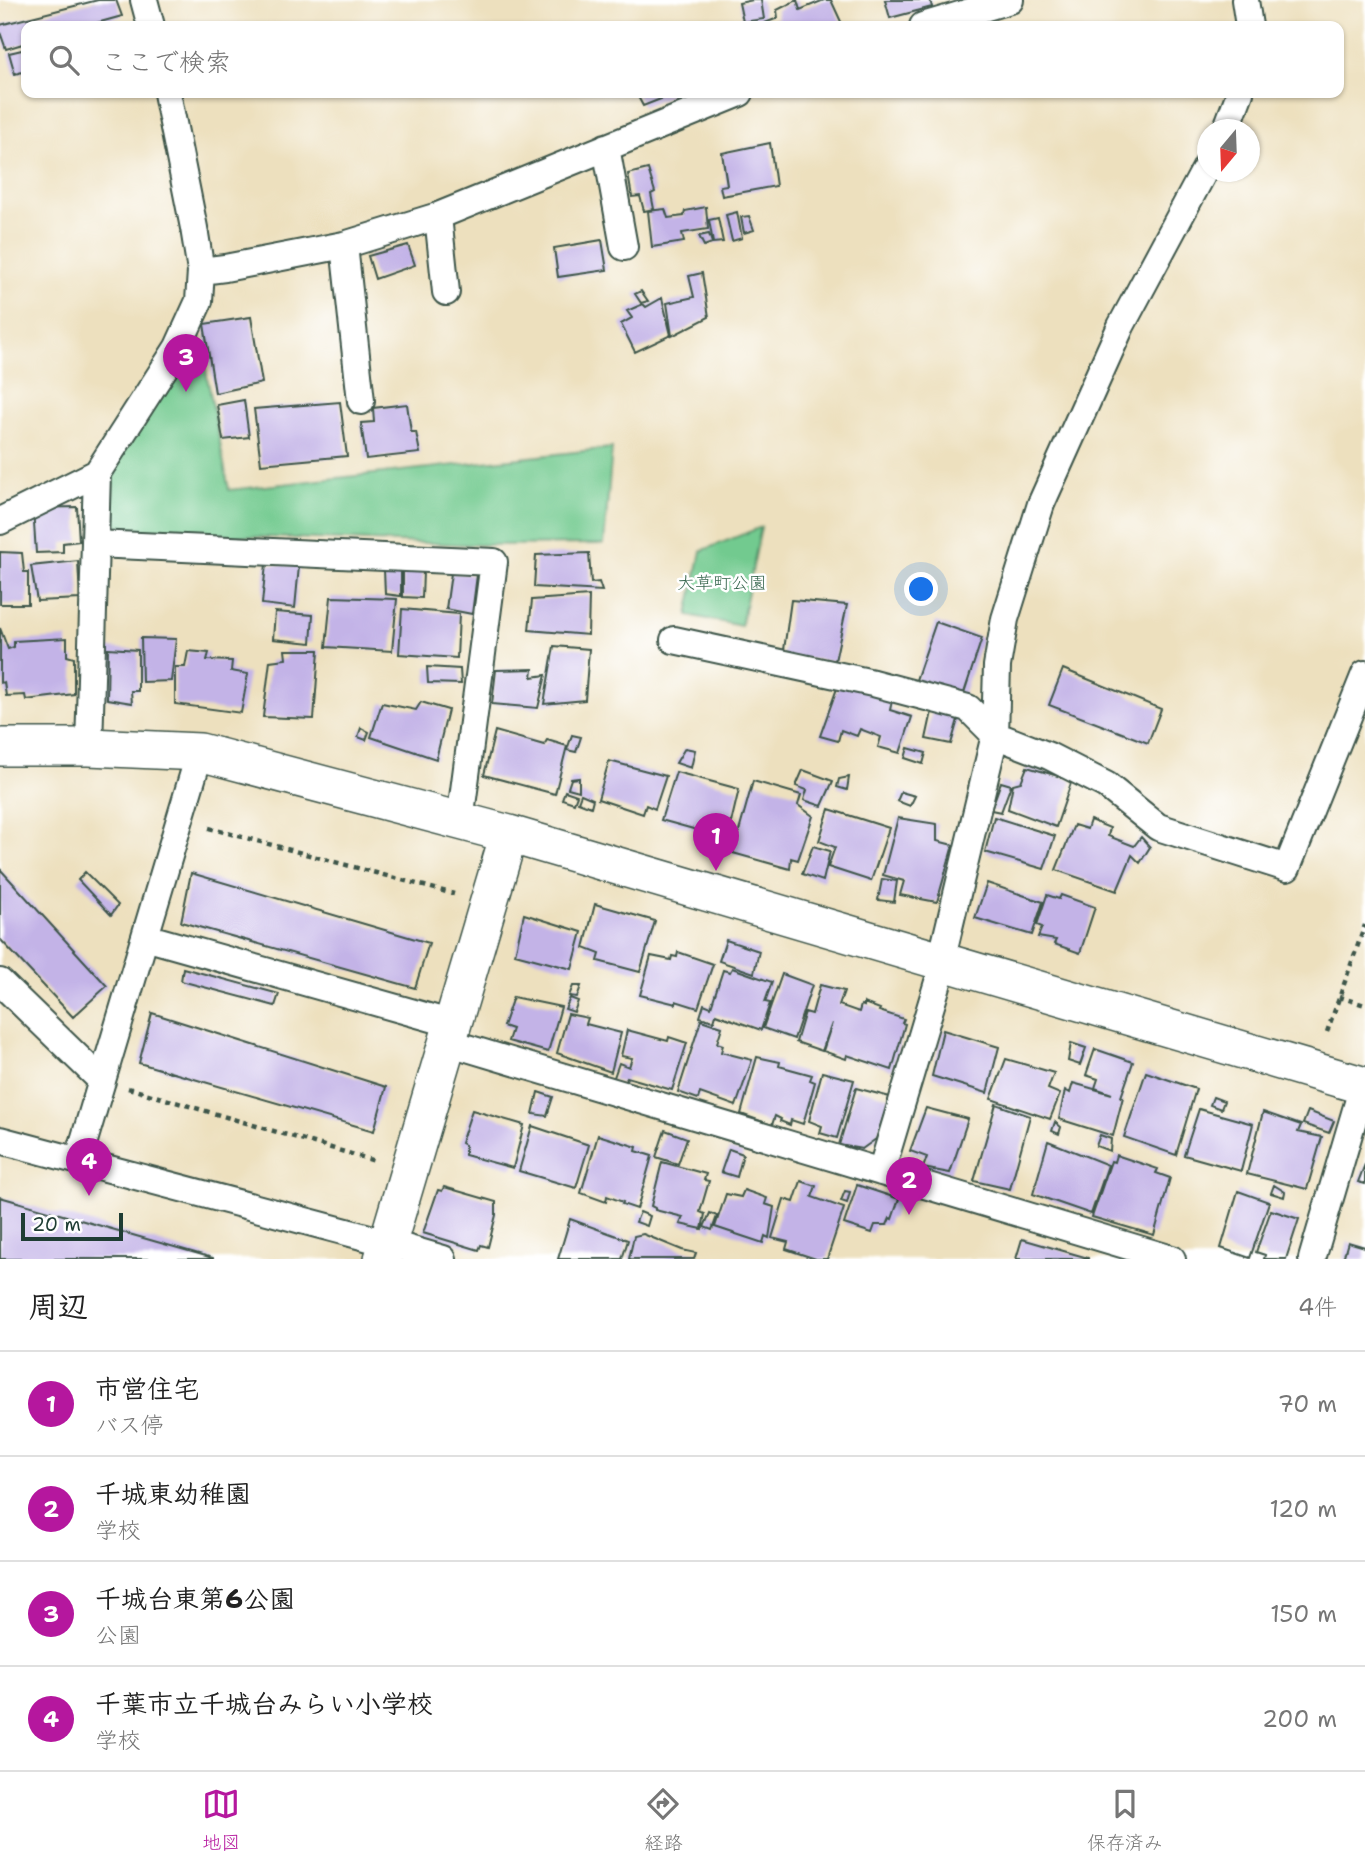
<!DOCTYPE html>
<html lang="ja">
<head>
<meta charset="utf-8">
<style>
  body { margin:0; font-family:"Shantell Sans","Klee One",sans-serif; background:#f6f6f6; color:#222 }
  .compass { position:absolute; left:1197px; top:119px; width:63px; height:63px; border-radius:50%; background:#fff; box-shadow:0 2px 5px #0004; rotate:199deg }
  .scale { position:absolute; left:21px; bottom:18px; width:102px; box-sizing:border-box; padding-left:7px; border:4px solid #1f3d34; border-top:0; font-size:19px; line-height:24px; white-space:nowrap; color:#1f3d34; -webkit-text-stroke:5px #fff; paint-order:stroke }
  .you { position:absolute; left:922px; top:590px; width:24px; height:24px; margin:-18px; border:5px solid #fff; border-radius:50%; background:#1a73e8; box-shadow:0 0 0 10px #1a73e833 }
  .badge { display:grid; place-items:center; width:46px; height:46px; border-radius:50%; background:#b5179e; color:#fff; font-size:23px; font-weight:700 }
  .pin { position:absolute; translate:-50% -58px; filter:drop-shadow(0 2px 4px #0008) }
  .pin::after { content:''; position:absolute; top:37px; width:24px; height:21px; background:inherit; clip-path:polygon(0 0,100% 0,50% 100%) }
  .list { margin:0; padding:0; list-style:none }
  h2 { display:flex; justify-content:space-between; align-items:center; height:91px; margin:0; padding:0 28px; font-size:30px }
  h2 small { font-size:23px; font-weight:400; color:#767676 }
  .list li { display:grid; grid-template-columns:46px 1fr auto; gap:21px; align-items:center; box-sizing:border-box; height:105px; padding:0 28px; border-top:2px solid #e0e0e0 }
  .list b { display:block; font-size:26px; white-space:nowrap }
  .list p { margin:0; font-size:23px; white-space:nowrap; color:#767676 }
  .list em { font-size:23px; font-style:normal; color:#767676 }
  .icon { flex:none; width:38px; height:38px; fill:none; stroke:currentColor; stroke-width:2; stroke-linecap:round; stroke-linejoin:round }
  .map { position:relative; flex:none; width:1365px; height:1259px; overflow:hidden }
  .search { position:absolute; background:#fff; box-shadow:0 2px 5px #0004; left:21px; right:21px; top:21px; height:77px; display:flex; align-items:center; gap:18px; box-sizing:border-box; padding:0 24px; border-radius:14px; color:#767676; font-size:26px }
  .sheet { height:511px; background:#fff }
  nav { display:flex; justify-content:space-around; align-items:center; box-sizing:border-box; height:98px; border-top:2px solid #e0e0e0; background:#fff; font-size:19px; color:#767676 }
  nav a { display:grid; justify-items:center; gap:4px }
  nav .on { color:#b5179e }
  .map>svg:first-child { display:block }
  .green { fill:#72ca8f; stroke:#488462; stroke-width:2 }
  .building { fill:#c3b3e7 }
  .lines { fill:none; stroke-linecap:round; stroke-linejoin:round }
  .street-casing { stroke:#3e5549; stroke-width:30 }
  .secondary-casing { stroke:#3e5549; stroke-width:40 }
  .path { stroke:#3e5549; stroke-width:4.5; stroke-dasharray:5 5; stroke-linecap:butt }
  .street { stroke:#fff; stroke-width:26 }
  .secondary { stroke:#fff; stroke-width:37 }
  .labels { text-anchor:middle; stroke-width:5; stroke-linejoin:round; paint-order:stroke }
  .park-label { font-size:18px; fill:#38674f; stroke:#fff }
</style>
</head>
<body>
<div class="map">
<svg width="1365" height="1259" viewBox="0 0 1365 1259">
  <rect width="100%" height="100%" fill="#fff"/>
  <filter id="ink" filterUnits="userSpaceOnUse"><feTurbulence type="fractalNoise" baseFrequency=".0143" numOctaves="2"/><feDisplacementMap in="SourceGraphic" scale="14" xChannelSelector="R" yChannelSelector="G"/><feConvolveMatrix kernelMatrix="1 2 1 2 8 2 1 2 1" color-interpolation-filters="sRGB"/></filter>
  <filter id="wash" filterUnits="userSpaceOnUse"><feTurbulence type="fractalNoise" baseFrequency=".00686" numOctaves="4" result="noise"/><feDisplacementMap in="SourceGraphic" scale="28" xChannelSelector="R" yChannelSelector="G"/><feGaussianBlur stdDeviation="1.57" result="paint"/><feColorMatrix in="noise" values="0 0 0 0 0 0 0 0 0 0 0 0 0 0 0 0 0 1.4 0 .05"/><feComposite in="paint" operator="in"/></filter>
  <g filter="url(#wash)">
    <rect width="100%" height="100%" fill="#ede0be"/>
    <path class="green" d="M199 335 229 490 612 448 604 544 478 545 123 532 113 521V468Z
      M761 527 741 626 688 615 701 551Z"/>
    <g id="blocks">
      <path class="building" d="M98 0H116L122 16 86 26H26V43L6 49 0 32V25Z
        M753 0H761L764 19 743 22 739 3Z
        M797 0 800 10 824 0H831L843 26H757L778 18 777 10Z
        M885 0H930L932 7 890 18Z
        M26 49V71L15 74 9 53Z
        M636 93H676L643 106Z
        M770 143 776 186 722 196 720 186 727 185 722 153Z
        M648 169 655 192 651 194 654 209 644 211 640 196 632 197 628 174Z
        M706 207 708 229 682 233 684 242 652 247 648 211 665 209 668 218 684 216 685 211Z
        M737 212 742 238 732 241 726 215Z
        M749 216 754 230 744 233 741 217Z
        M718 218 723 242 713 243 709 220Z
        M709 234 712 243 704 246 699 236Z
        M602 240 607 270 558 277 554 248Z
        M408 245 415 265 375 279 368 256Z
        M702 273 709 317 672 336 667 303 694 297 689 276Z
        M641 291 648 301 641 303 635 294Z
        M662 298 671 335 635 352 621 324 632 318 627 311 643 304 646 307Z
        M251 317 262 383 215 393 204 324Z
        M244 400 249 437 223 440 217 405Z
        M340 402 347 456 261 464 254 409Z
        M407 404 411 432H416L420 453 366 459 361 423 374 422 373 408Z
        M77 507 79 541 63 543V552L36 553 33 508Z
        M0 552 22 553 24 572H28V604H0Z
        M589 553 591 583 599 582 602 591 534 587 536 555Z
        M78 561 80 599 37 601 31 566Z
        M266 564 299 566 295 608 262 604Z
        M384 569 401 571V596L385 594Z
        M403 570 423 572 422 598 403 597Z
        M451 573 477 575 472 614 446 609Z
        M589 596 588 635 529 630 532 600Z
        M331 597 397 599 392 651 326 647Z
        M791 600 847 605 835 661 783 657Z
        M402 609 459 614 457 658 399 654Z
        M275 612 313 615 311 643 273 639Z
        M936 622 982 638 962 699 915 683Z
        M0 628 8 649 14 647V641L67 638V656L74 658V694L26 700 25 695 6 696 4 682 0 683Z
        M141 638 176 639 171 681 142 682Z
        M554 646 589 649 585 700 544 704Z
        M108 648 138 650V691H131L132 703 107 699Z
        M285 650H319L314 719 263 717 270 661 286 659Z
        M188 651 209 653 207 660 232 661 231 671 248 674 241 713 175 704V667H185Z
        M427 667 460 669 461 684 428 683Z
        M533 669 532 677 546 675 538 708 492 704 496 670Z
        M1063 669 1161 709 1148 743 1049 705Z
        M840 680 893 696 890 710 912 717 900 753 878 747 881 737 860 729 857 736 841 730 838 741 820 736Z
        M421 702 448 710 436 759 371 737 382 703 416 710Z
        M933 707 959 716 951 744 926 739Z
        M361 728 369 732 366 740 358 737Z
        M495 731 544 745 547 740 567 746 555 794 484 775Z
        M572 735 581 737 576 752 567 750Z
        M685 748 695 750 691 768 676 763Z
        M908 748 926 753 923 764 905 758Z
        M609 761 666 776 655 809 646 805 643 814 598 799Z
        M1027 767 1072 780 1056 827 1008 809 1013 784 1021 782Z
        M803 770 833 781 822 806 804 800 807 790 796 786Z
        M676 772 739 789 731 823 719 819 715 835 661 820Z
        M849 777 847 790 837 787 839 779Z
        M579 778V791L568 788 571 779Z
        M753 781 801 795 798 805 813 816 798 860 791 858 790 869 733 853Z
        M1001 782 1011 785 1001 812 991 810Z
        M565 791 577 795 574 803 562 799Z
        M901 792 915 796 910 806 897 801Z
        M581 794 593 799 591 807 578 802Z
        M829 809 889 828 871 881 828 867 835 847 819 841Z
        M994 817 1055 836 1044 869 985 852Z
        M898 818 937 824V841L953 845 937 902 900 895 904 881 883 875Z
        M1090 820 1110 828 1108 836 1134 846 1141 837 1150 847 1140 863 1132 855 1117 891 1056 870 1074 825 1087 829Z
        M723 828 734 832 730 854 716 849Z
        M813 846 830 851 823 881 802 874Z
        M0 869 107 986 73 1017 0 939Z
        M85 872 118 905 111 915 78 880Z
        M191 873 429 943 415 988 181 922Z
        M882 879 897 881 894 902 878 900Z
        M987 883 1043 902 1032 935 975 918Z
        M1047 895 1059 899 1061 895 1095 907 1080 953 1054 944 1056 940 1038 937 1042 927 1037 925Z
        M595 904 655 921 640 972 598 961 600 954 584 948Z
        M524 914 582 932 572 969 515 954Z
        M726 940 759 951 754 973 719 961Z
        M678 952 713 964 698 1008 676 1001V1004L640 995 651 956 671 960 672 956 677 957Z
        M183 968 279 994 275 1006 181 981Z
        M732 968 772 982 765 1002 770 1003 761 1030 716 1014 714 1021 700 1017 704 1004 711 1007 723 970 730 972Z
        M782 974 812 985 794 1039 763 1028Z
        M820 985 844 991 839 1005 859 1012 861 1005 864 1006V1003L880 1009 879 1011 904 1019 902 1023 905 1024 892 1070 847 1055 846 1059 823 1051 832 1023 822 1051 796 1042 805 1012 812 1014Z
        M573 986H581L577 997 569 996Z
        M513 997 561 1007 548 1052 508 1041 512 1029 503 1026Z
        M570 998 578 1001 574 1012 565 1009Z
        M152 1013 386 1087 374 1131 139 1063Z
        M568 1014 588 1018 586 1024 621 1033 611 1072 557 1053Z
        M701 1020 722 1027 717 1043 723 1045 721 1052 752 1060 736 1106 700 1093 698 1099 678 1092Z
        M627 1030 668 1041 669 1037 687 1043 672 1090 627 1077 625 1084 613 1080 619 1063 629 1067 632 1058 621 1056Z
        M943 1030 999 1047 987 1093 932 1076Z
        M1071 1043 1086 1048 1080 1065 1068 1061Z
        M1095 1049 1133 1062 1121 1097H1123L1113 1136 1059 1119 1065 1090 1070 1093 1073 1083 1112 1094 1095 1088 1098 1079 1086 1075Z
        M757 1057 780 1062 779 1066 812 1075 810 1080 815 1082 803 1124 791 1120 790 1125 780 1121 781 1119 775 1116 772 1125 741 1114Z
        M1006 1059 1054 1073 1048 1089 1060 1094 1050 1119 991 1099Z
        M822 1072 854 1080 837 1138 820 1133 822 1126 809 1121Z
        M1146 1072 1196 1089 1176 1155 1124 1137Z
        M856 1088 890 1097 876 1139 862 1149 839 1145Z
        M538 1092 553 1097 547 1116 533 1114Z
        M1213 1097 1224 1101 1221 1109 1210 1105Z
        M996 1104 1030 1116 1010 1189 974 1181Z
        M926 1108 968 1119 950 1173 923 1168 927 1157 910 1151Z
        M1199 1109 1253 1124 1241 1171 1184 1155Z
        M472 1110 524 1125 513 1168 465 1155V1145L461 1143Z
        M1308 1111 1334 1121 1329 1133 1303 1124Z
        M1263 1112 1301 1125 1298 1132 1322 1137 1307 1189 1247 1174Z
        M1055 1122 1061 1127 1059 1134 1052 1131Z
        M532 1126 589 1145 576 1188 519 1171Z
        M665 1130 687 1138 678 1164 656 1157Z
        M598 1135 637 1147 636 1151 652 1156 637 1209 622 1204 623 1202 607 1196 606 1202 581 1193Z
        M1100 1135 1111 1139 1110 1151 1096 1146Z
        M1048 1141 1108 1165 1091 1214 1033 1194Z
        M729 1149 743 1154 737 1177 721 1172Z
        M1116 1155 1158 1169 1156 1173 1170 1178 1154 1235 1092 1217 1111 1161 1114 1162Z
        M662 1162 706 1174 704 1180 709 1181 700 1212 705 1214 702 1229 680 1224 683 1217 655 1210V1208L651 1206Z
        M1365 1164V1184L1358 1182Z
        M801 1181 816 1186 812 1197 844 1208 827 1259H816L786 1249 788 1242 772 1238 784 1199 794 1202Z
        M857 1185 899 1199 892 1219 890 1218 887 1225H875L872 1233 844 1224Z
        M1274 1185 1285 1192 1284 1197 1271 1193Z
        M444 1187 496 1202V1215L488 1247 481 1245 479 1250 423 1233 438 1190 442 1191Z
        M744 1190 767 1198 765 1204 774 1207 769 1238 765 1236 763 1243 715 1227 726 1194 741 1197Z
        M845 1191 850 1192 847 1203 841 1201Z
        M1238 1191 1269 1202 1250 1258 1221 1248Z
        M0 1197 213 1258V1259H0Z
        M1271 1210 1299 1219 1286 1259H1264L1265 1255 1256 1252Z
        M640 1212 650 1216 647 1226 636 1222Z
        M710 1213 717 1216 712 1230 704 1227Z
        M570 1219 628 1240 622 1259H558Z
        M643 1234 682 1250 696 1253 694 1259H629L634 1236Z
        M1022 1239 1088 1258V1259H1016Z
        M1348 1242 1365 1247V1259H1343Z"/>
    </g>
  </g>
  <g filter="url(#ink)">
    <use href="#blocks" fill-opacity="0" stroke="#3e5549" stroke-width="2"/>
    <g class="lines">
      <defs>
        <path id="street" d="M144 0 151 26
          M1245 0 1249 26
          M923 26 1010 0
          M1226 130 1240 93
          M606 147 624 247
          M438 216 446 292
          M344 245 361 401
          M201 271 225 268 344 245 438 216 740 93
          M0 521 97 473
          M95 544 494 562 460 821
          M674 640 873 683 968 708 995 735 1049 756 1106 785 1158 827 1287 868 1365 674
          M89 747 97 473 178 347 199 301 201 271 194 228 167 93
          M145 937 453 1024
          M941 961 995 735 997 666 1005 619 1041 504 1121 326 1208 164
          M0 982 102 1081
          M447 1042 1172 1259
          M0 1140 388 1243 443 1259
          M78 1161 200 752
          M881 1172 944 962
          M1312 1259 1363 1086"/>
        <path id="secondary" d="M0 747H89L200 752 509 834 1365 1086
          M383 1259 509 834"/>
      </defs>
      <use href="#street" class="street-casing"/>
      <use href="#secondary" class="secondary-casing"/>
      <path class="path" d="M209 828 454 894
        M1339 997 1365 1005
        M1327 1032 1365 925
        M128 1088 375 1161"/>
      <use href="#street" class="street"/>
      <use href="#secondary" class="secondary"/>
    </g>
  </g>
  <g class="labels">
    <g class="park-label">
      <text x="722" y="589">大草町公園</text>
    </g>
  </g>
</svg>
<svg class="compass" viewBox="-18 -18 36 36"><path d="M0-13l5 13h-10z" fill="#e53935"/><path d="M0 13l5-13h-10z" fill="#767676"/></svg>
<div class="scale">20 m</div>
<div class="you"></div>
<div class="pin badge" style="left:716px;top:871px">1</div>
<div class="pin badge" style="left:909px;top:1215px">2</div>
<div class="pin badge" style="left:186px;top:392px">3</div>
<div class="pin badge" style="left:89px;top:1196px">4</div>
<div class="search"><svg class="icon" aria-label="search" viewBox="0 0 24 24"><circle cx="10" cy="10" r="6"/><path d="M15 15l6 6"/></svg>ここで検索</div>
</div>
<section class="sheet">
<h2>周辺<small>4件</small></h2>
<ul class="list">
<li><span class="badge">1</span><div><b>市営住宅</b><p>バス停</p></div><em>70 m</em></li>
<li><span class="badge">2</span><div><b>千城東幼稚園</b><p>学校</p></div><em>120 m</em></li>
<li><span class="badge">3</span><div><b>千城台東第6公園</b><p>公園</p></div><em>150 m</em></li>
<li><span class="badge">4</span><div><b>千葉市立千城台みらい小学校</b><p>学校</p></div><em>200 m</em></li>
</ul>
</section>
<nav>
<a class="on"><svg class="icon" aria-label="map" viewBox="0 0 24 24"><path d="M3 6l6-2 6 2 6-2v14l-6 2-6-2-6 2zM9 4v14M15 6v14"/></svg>地図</a>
<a><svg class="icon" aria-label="directions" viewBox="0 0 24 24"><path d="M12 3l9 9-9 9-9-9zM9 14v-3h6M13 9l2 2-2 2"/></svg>経路</a>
<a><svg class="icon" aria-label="saved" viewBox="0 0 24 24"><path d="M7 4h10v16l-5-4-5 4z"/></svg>保存済み</a>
</nav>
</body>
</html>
